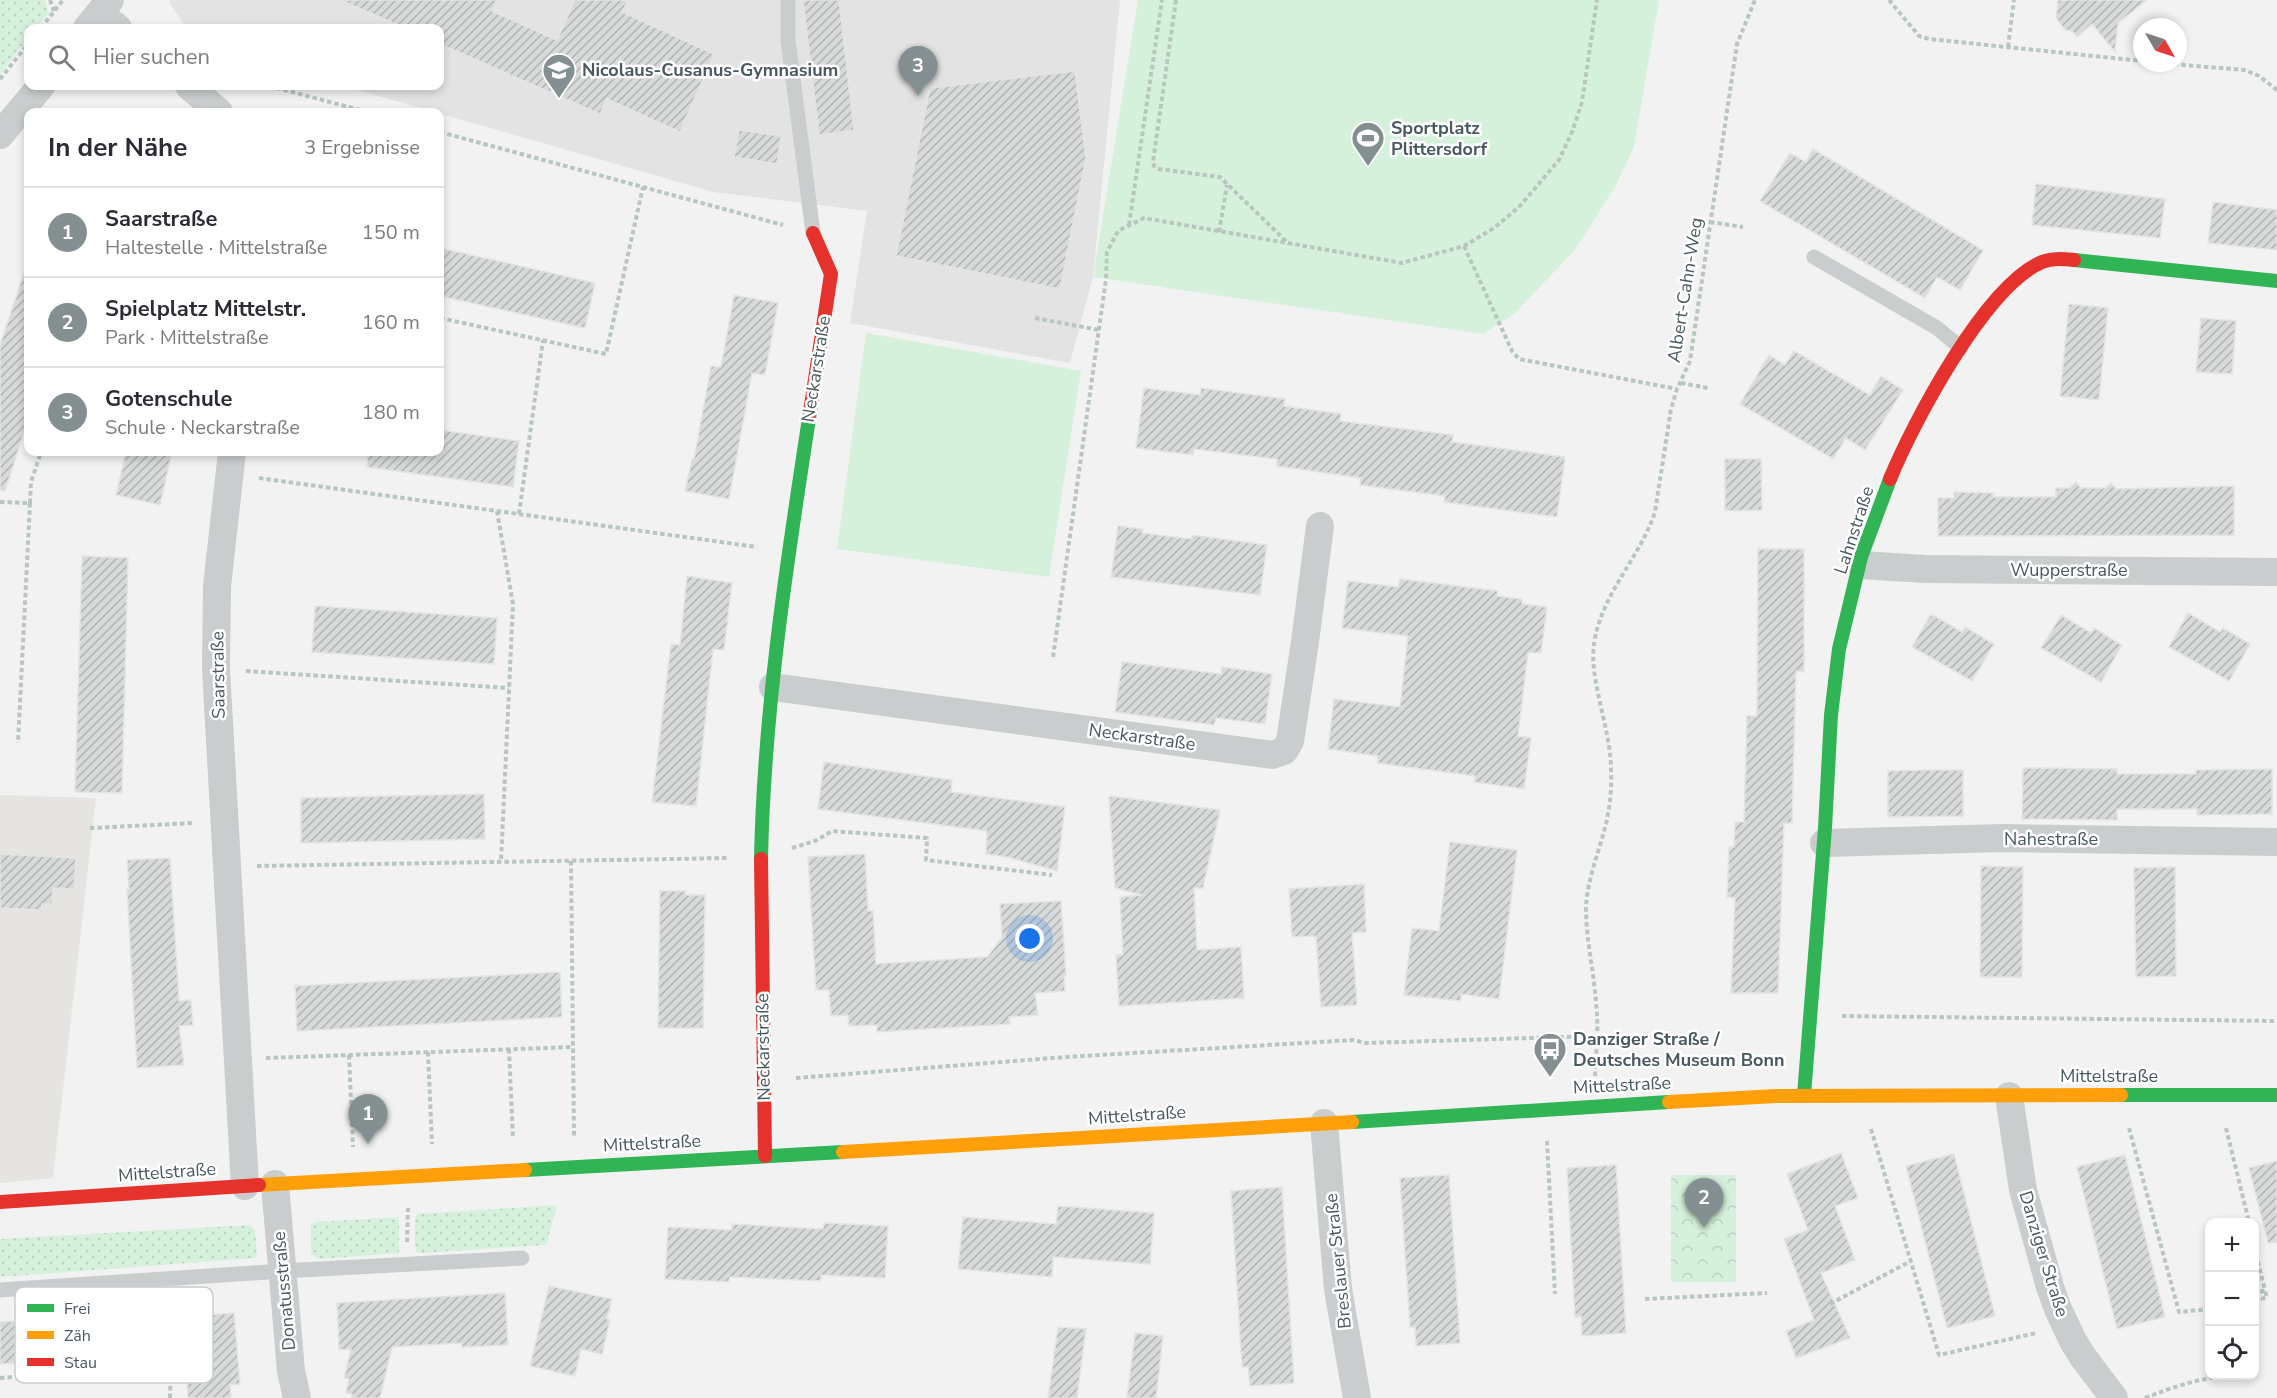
<!DOCTYPE html>
<html lang="de">
<head>
<meta charset="utf-8">
<style>
  body { margin:0; font-family:"Nunito Sans",sans-serif; background:#f7f7f7; color:#2b2b33 }
  .controls { position:absolute; right:18px; bottom:18px; display:grid; overflow:hidden; border-radius:12px; box-shadow:0 3px 9px #0003 }
  .controls button { width:54px; height:54px; display:grid; place-items:center; padding:0; border:0; border-bottom:2px solid #e1e1e2; background:#fff; color:#2b2b33; font:30px sans-serif }
  .compass { position:absolute; left:2133px; top:18px; width:54px; height:54px; border-radius:50%; background:#fff; box-shadow:0 3px 9px #0003; rotate:129deg }
  .you { position:absolute; left:1030px; top:939px; width:21px; height:21px; margin:-15px; border:4px solid #fff; border-radius:50%; background:#1a73e8; box-shadow:0 0 0 9px #1a73e833 }
  .badge { display:grid; place-items:center; width:39px; height:39px; border-radius:50%; background:#848f92; color:#fff; font-size:20px; font-weight:700 }
  .pin { position:absolute; translate:-50% -50px; filter:drop-shadow(0 2px 3px #0008) }
  .pin::after { content:''; position:absolute; top:32px; width:21px; height:18px; background:inherit; clip-path:polygon(0 0,100% 0,50% 100%) }
  .list { margin:0; padding:0; list-style:none }
  h2 { display:flex; justify-content:space-between; align-items:center; height:78px; margin:0; padding:0 24px; font-size:26px }
  h2 small { font-size:20px; font-weight:400; color:#7c7c81 }
  .list li { display:grid; grid-template-columns:39px 1fr auto; gap:18px; align-items:center; box-sizing:border-box; height:90px; padding:0 24px; border-top:2px solid #e1e1e2 }
  .list b { display:block; font-size:22px; white-space:nowrap }
  .list p { margin:0; font-size:20px; white-space:nowrap; color:#7c7c81 }
  .list em { font-size:20px; font-style:normal; color:#7c7c81 }
  .icon { flex:none; width:33px; height:33px; fill:none; stroke:currentColor; stroke-width:2; stroke-linecap:round; stroke-linejoin:round }
  .map { position:relative; flex:none; width:2277px; height:1398px; overflow:hidden }
  .search { position:absolute; background:#fff; box-shadow:0 3px 9px #0003; left:24px; top:24px; width:420px; height:66px; display:flex; align-items:center; gap:15px; box-sizing:border-box; padding:0 21px; border-radius:12px; color:#7c7c81; font-size:22px }
  .panel { position:absolute; background:#fff; box-shadow:0 3px 9px #0003; left:24px; top:108px; width:420px; height:348px; border-radius:12px }
  .map>svg:first-child { display:block }
  .commercial { fill:#e6e4e1 }
  .education { fill:#e4e3e4 }
  .grass { fill:url(#grass-dots) }
  .forest { fill:url(#forest-crowns) }
  .pitch { fill:#d6f1db }
  .building { fill:url(#building-hatch); stroke:#e3e4e5; stroke-width:1.5 }
  .lines { fill:none; stroke-linecap:round; stroke-linejoin:round }
  .path { stroke:#b8c6bf; stroke-width:4; stroke-dasharray:4.5 3; stroke-linecap:butt }
  .lane { stroke:#c9cdce; stroke-width:15 }
  .street { stroke:#c9cdce; stroke-width:28 }
  .fast { stroke:#30b455; stroke-width:14 }
  .slow { stroke:#ff9f0a; stroke-width:14 }
  .jam { stroke:#e5322d; stroke-width:14 }
  .labels { text-anchor:middle; stroke-width:5; stroke-linejoin:round; paint-order:stroke }
  .poi-label { font-size:18px; font-weight:bold; fill:#48595f; stroke:#fff; text-anchor:start }
  .street-label { font-size:18px; fill:#48595f; stroke:#fff }
  .key { fill:#fff; stroke:#c8cdcf; stroke-width:1.5 }
  .key-label { font-size:16px; fill:#48595f }
</style>
</head>
<body>
<div class="map">
<svg width="2277" height="1398" viewBox="0 0 2277 1398">
  <defs>
    <pattern id="grass-dots" width="8" height="8" patternUnits="userSpaceOnUse" patternTransform="scale(1.5)"><rect width="8" height="8" fill="#d6f1db"/><path d="M2 2h.1M6 6h.1" fill="none" stroke="#b9d1be" stroke-width="1.8" stroke-linecap="round"/></pattern>
    <pattern id="forest-crowns" width="20" height="18" patternUnits="userSpaceOnUse" patternTransform="scale(1.5)"><rect width="20" height="18" fill="#d6f1db"/><path d="M2 6a3 3 0 1 1 6 0M12 15a3 3 0 1 1 6 0" fill="none" stroke="#b9d1be"/></pattern>
    <pattern id="building-hatch" width="6" height="6" patternUnits="userSpaceOnUse" patternTransform="scale(1.5)"><rect width="6" height="6" fill="#d8dada"/><path d="M-1 1l2-2M0 6l6-6M5 7l2-2" fill="none" stroke="#b1b4b4"/></pattern>
  </defs>
  <rect width="100%" height="100%" fill="#f2f2f2"/>
  <path class="commercial" d="M0 795 96 798 53 1178 0 1183Z"/>
  <path class="education" d="M171 0H1120L1093 277 1070 363 850 323 867 211 713 192 344 86H440V28H186L169 2Z"/>
  <path class="grass" d="M0 0H45L49 13 36 28H28V38L0 74Z
    M557 1205 546 1245 421 1253H417L415 1249V1218L417 1214Z
    M399 1217V1253L319 1259 311 1254V1224L316 1222Z
    M250 1225 255 1230 257 1258 0 1277V1239Z"/>
  <path class="forest" d="M1671 1175H1736V1282H1671Z"/>
  <path class="pitch" d="M1138 0H1659L1634 147 1615 187 1574 251 1514 314 1483 334 1093 277Z
    M866 333 1081 371 1049 577 837 549Z"/>
  <path class="building" d="M340 0H497L492 11 557 40 575 0H628L622 12 714 54 680 132 607 99 600 114 440 44V28H405Z
    M803 0H839L854 130 819 135Z
    M2058 0H2147L2118 23 2115 52 2092 24 2077 37 2072 31 2065 30 2056 18Z
    M1075 71 1086 158 1060 289 896 256 930 88Z
    M739 130 781 136 777 164 734 157Z
    M1813 149 1983 250 1960 290 1937 277 1925 298 1760 201 1790 153 1806 162Z
    M2036 184 2165 199 2160 238 2032 225Z
    M2213 202 2277 210V250L2208 243Z
    M440 248 595 283 585 328 440 296Z
    M24 273 28 274V420L5 491 0 490V345Z
    M734 295 778 303 765 375 752 373 729 499 685 491 692 459H694L711 366 721 367Z
    M2069 304 2108 308 2099 400 2060 396Z
    M2201 318 2236 321 2232 374 2196 372Z
    M1794 351 1870 395 1881 376 1903 390 1865 450 1846 438 1833 459 1740 404 1769 355 1785 365Z
    M1144 388 1200 395 1201 388 1285 399 1284 406 1341 414 1340 421 1453 435 1452 442 1565 457 1557 517 1444 502 1445 496 1360 485 1361 478 1277 466V459L1194 449 1193 455 1136 448Z
    M440 430 519 441 513 487 367 467 368 452H440Z
    M126 452H172L160 505 116 495Z
    M1725 459H1761L1762 510 1725 511Z
    M2076 482 2081 488H2105L2111 483 2116 489 2234 486V535L1938 536V498H1954V492L1994 493 1993 497H2056V488H2069Z
    M1118 526 1143 529 1142 533 1192 539V535L1267 545 1260 595 1111 577Z
    M1758 549H1804V672L1796 671 1792 823H1784L1778 993H1731L1735 898 1727 897 1729 847H1734L1735 822H1744L1747 716H1757Z
    M82 556 128 558 122 793 75 792Z
    M687 576 732 583 724 650 713 649 696 806 652 802 671 644 680 645Z
    M1400 579 1498 591 1497 596 1522 599V604L1547 607 1541 653 1528 652 1518 736 1531 738 1524 789 1474 782 1475 776 1377 763 1378 756 1328 749 1334 699 1400 707 1408 636 1342 628 1348 581 1398 587Z
    M315 606 497 618 494 664 312 652Z
    M2188 613 2220 632 2223 628 2250 644 2229 681 2169 647Z
    M1931 614 1962 632 1965 627 1994 644 1972 681 1912 647Z
    M2061 615 2091 633 2094 628 2122 645 2101 682 2041 648Z
    M1122 662 1221 674 1222 667 1272 674 1265 724 1216 718 1214 725 1115 712Z
    M824 762 952 780 951 792 1065 807 1057 871 1007 857 986 854 987 831 818 809Z
    M2023 768 2117 769V774H2196V770L2272 769V814L2197 815V809H2117V820L2022 819Z
    M1925 770H1963V816L1888 817V771Z
    M484 794 485 839 301 843V798Z
    M1109 796 1220 810 1203 888H1194L1197 950 1241 947 1244 998 1119 1006 1116 955H1123L1120 897 1142 895 1115 888Z
    M1450 842 1517 850 1499 999 1461 994V1001L1404 995 1412 928 1439 931Z
    M0 854 76 858 74 889 53 888 52 904H42L41 910 0 908Z
    M865 854 868 911H873L876 964 987 957 1002 938 1000 904 1061 901 1066 976H1064L1065 991 1035 993 1038 1015 1009 1017 1010 1024 877 1032V1025L849 1026 848 1015 831 1016 829 990H816L808 857Z
    M170 858 179 1001 191 1000 193 1025 179 1026 184 1065 137 1068 127 889H129L127 860Z
    M1981 866 2023 867 2022 977H1980Z
    M2175 867 2176 976 2136 977 2134 868Z
    M1364 884 1366 932 1352 933 1357 1005 1321 1007 1316 936 1292 937 1289 889Z
    M660 891H686V895H705L703 1028H658Z
    M560 972 562 1017 297 1031 295 986Z
    M1841 1153 1858 1198 1835 1206 1855 1260 1821 1273 1850 1338 1796 1358 1786 1331 1814 1320 1784 1239 1808 1230 1787 1174Z
    M1954 1154 1995 1316 1947 1328 1906 1166Z
    M2125 1155 2165 1317 2117 1329 2077 1167Z
    M2277 1161V1242L2268 1243 2249 1168Z
    M1616 1165 1626 1333 1582 1336 1581 1316 1575 1317 1567 1168Z
    M1449 1175 1460 1343 1416 1346 1415 1327H1410L1400 1178Z
    M1282 1187 1294 1383 1250 1386 1248 1367H1242L1231 1191Z
    M1058 1206 1154 1213 1150 1264 1053 1257 1052 1277 958 1269 963 1217 1056 1224Z
    M824 1223 888 1226 885 1278 821 1275V1281L730 1277 729 1282 665 1279 668 1227 732 1230V1224L823 1229Z
    M549 1286 612 1299 607 1319 610 1320 602 1354 581 1349 575 1376 530 1366Z
    M505 1293 508 1345 462 1347 461 1343 392 1347 380 1398H351L352 1394 346 1393 349 1379 344 1378 351 1349 339 1350 337 1303Z
    M151 1313 152 1319 234 1313 240 1384 230 1385 231 1398H188L185 1354 0 1364V1322Z
    M1058 1327 1086 1329 1077 1398H1048Z
    M1135 1333 1163 1336 1156 1398H1127Z"/>
  <g class="lines">
    <path class="path" d="M50 0 54 11
      M1176 0 1153 162 1154 166 1159 169 1220 177 1289 244
      M1889 0 1919 36 1929 39 2142 61
      M41 28 63 0
      M2008 47 2014 0
      M2159 63 2245 70 2259 76 2277 90
      M0 79 28 44
      M269 86 368 112
      M440 132 783 225
      M1710 222 1743 227
      M1129 225 1162 0
      M1219 232 1227 185
      M1464 246 1512 351 1519 359 1677 389
      M440 318 606 354 643 187
      M1035 318 1099 330
      M1681 383 1708 388
      M259 478 757 547
      M0 502 30 503 18 743
      M30 503 31 482 41 452
      M497 511 513 604 501 862
      M519 514 543 340
      M1053 657 1106 279 1107 252 1118 231 1144 218 1402 263 1464 246 1494 228 1519 207 1559 160 1572 132 1582 102 1597 0
      M246 671 509 688
      M90 828 194 823
      M792 848 815 841 832 831 927 838 926 860 1052 875
      M571 861 574 1136
      M257 866 729 858
      M1842 1016 2277 1021
      M509 1049 513 1139
      M428 1052 432 1144
      M349 1055 353 1147
      M266 1058 573 1047
      M1595 1076C1596 1052 1599 1028 1596 1003 1594 972 1586 940 1586 908 1587 880 1599 852 1606 824 1610 806 1612 788 1611 770 1611 729 1589 681 1594 644 1601 594 1640 558 1655 512L1671 409 1677 389 1690 361 1737 44 1755 0
      M796 1078 1066 1057 1353 1040 1366 1043 1597 1036
      M2129 1128 2179 1312 2210 1309
      M2226 1128 2249 1222
      M1871 1129 1939 1355 2036 1333
      M1547 1141 1555 1294
      M407 1242 408 1208
      M2254 1247 2265 1290 2254 1295
      M1645 1299 1767 1293
      M2254 1302 2267 1297 2265 1291
      M1830 1304 1911 1261
      M2254 1340V1344
      M0 1378 171 1365
      M170 1398 173 1300
      M2145 1398C2174 1387 2201 1377 2231 1376"/>
    <path class="lane" d="M788 0V40L813 233
      M1814 257 1937 328 1961 348
      M0 1290 283 1271 522 1258"/>
    <path class="street" d="M99 13 118 28
      M87 28 110 0
      M189 86 219 112
      M0 135 41 86
      M232 452 217 586 216 669 245 1186
      M1861 565 1925 569 2277 572
      M773 687 1272 755 1284 751 1290 741 1305 642 1320 526
      M1824 843 2003 838 2277 842
      M2009 1096 2023 1190 2050 1287 2058 1309 2073 1341 2083 1357 2114 1398
      M1324 1123 1338 1289 1357 1398
      M275 1184 291 1371 297 1398"/>
    <path class="fast" d="M2074 260 2277 281
      M761 859C764 709 787 561 810 412
      M1804 1095 1825 828 1831 715 1839 649 1861 557 1890 479
      M2121 1095H2277
      M1352 1122 1669 1102
      M525 1170 843 1152"/>
    <path class="slow" d="M1669 1102 1776 1096 2121 1095
      M843 1152 1352 1122
      M259 1185 525 1170"/>
    <path class="jam" d="M810 412 831 274 813 233
      M1890 479C1913 423 1985 286 2042 262 2052 258 2063 259 2074 260
      M761 859 765 1156
      M0 1202 259 1185"/>
  </g>
  <defs>
    <symbol id="school-pin" viewBox="-11 -11 22 30"><path d="M0 17L-7.5 6A9.5 9.5 0 1 1 7.5 6Z" fill="#848f92" stroke="#fff"/><path d="M0-5L7-2L0 1L-7-2ZM-4 1L0 2.5L4 1V4Q0 6-4 4Z" fill="#fff"/></symbol>
    <symbol id="stadium-pin" viewBox="-11 -11 22 30"><path d="M0 17L-7.5 6A9.5 9.5 0 1 1 7.5 6Z" fill="#848f92" stroke="#fff"/><path d="M0-5a6.5 5 0 1 0 0 10a6.5 5 0 1 0 0-10ZM-3.5-1.8h7v3.6h-7Z" fill="#fff"/></symbol>
    <symbol id="bus-pin" viewBox="-11 -11 22 30"><path d="M0 17L-7.5 6A9.5 9.5 0 1 1 7.5 6Z" fill="#848f92" stroke="#fff"/><path d="M-5-6H5V4H4V6H2V4H-2V6H-4V4H-5ZM-3.5-4V0h7V-4ZM-3.5 1.2v1.5H-2V1.2ZM2 1.2v1.5H3.5V1.2Z" fill="#fff"/></symbol>
  </defs>
  <g fill-rule="evenodd">
    <use href="#school-pin" x="540" y="51" width="38" height="52"/>
    <use href="#stadium-pin" x="1349" y="119" width="38" height="52"/>
    <use href="#bus-pin" x="1531" y="1030" width="38" height="52"/>
  </g>
  <g class="labels">
    <g class="poi-label">
      <text x="582" y="76">Nicolaus-Cusanus-Gymnasium</text>
      <text x="1391" y="134">Sportplatz<tspan x="1391" dy="21">Plittersdorf</tspan></text>
      <text x="1573" y="1045">Danziger Straße /<tspan x="1573" dy="21">Deutsches Museum Bonn</tspan></text>
    </g>
    <g class="street-label">
      <text transform="translate(1685 290) rotate(-81)" y="6">Albert-Cahn-Weg</text>
      <text transform="translate(816 369) rotate(-81)" y="6">Neckarstraße</text>
      <text transform="translate(1854 530) rotate(-72)" y="6">Lahnstraße</text>
      <text x="2069" y="576">Wupperstraße</text>
      <text transform="translate(218 675) rotate(-91)" y="6">Saarstraße</text>
      <text transform="translate(1142 737) rotate(8)" y="6">Neckarstraße</text>
      <text x="2051" y="845">Nahestraße</text>
      <text transform="translate(763 1047) rotate(-91)" y="6">Neckarstraße</text>
      <text x="2109" y="1082">Mittelstraße</text>
      <text transform="translate(1622 1085) rotate(-3)" y="6">Mittelstraße</text>
      <text transform="translate(1137 1115) rotate(-4)" y="6">Mittelstraße</text>
      <text transform="translate(652 1143) rotate(-3)" y="6">Mittelstraße</text>
      <text transform="translate(167 1172) rotate(-4)" y="6">Mittelstraße</text>
      <text transform="translate(2044 1254) rotate(73)" y="6">Danziger Straße</text>
      <text transform="translate(1338 1261) rotate(-96)" y="6">Breslauer Straße</text>
      <text transform="translate(284 1291) rotate(-95)" y="6">Donatusstraße</text>
    </g>
  </g>
  <rect x="15" y="1287" width="198" height="96" rx="9" class="key"/>
  <rect x="27" y="1304" width="27" height="8" fill="#30b455"/>
  <rect x="27" y="1331" width="27" height="8" fill="#ff9f0a"/>
  <rect x="27" y="1358" width="27" height="8" fill="#e5322d"/>
  <g class="key-label">
    <text x="64" y="1314">Frei</text>
    <text x="64" y="1341">Zäh</text>
    <text x="64" y="1368">Stau</text>
  </g>
</svg>
<div class="controls">
<button>+</button>
<button>−</button>
<button><svg class="icon" aria-label="locate" viewBox="0 0 24 24"><circle cx="12" cy="12" r="6"/><path d="M12 2v4M12 18v4M2 12h4M18 12h4"/></svg></button>
</div>
<svg class="compass" viewBox="-18 -18 36 36"><path d="M0-13l5 13h-10z" fill="#e53935"/><path d="M0 13l5-13h-10z" fill="#7c7c81"/></svg>
<div class="you"></div>
<div class="pin badge" style="left:368px;top:1144px">1</div>
<div class="pin badge" style="left:1704px;top:1228px">2</div>
<div class="pin badge" style="left:918px;top:96px">3</div>
<div class="search"><svg class="icon" aria-label="search" viewBox="0 0 24 24"><circle cx="10" cy="10" r="6"/><path d="M15 15l6 6"/></svg>Hier suchen</div>
<section class="panel">
<h2>In der Nähe<small>3 Ergebnisse</small></h2>
<ul class="list">
<li><span class="badge">1</span><div><b>Saarstraße</b><p>Haltestelle · Mittelstraße</p></div><em>150 m</em></li>
<li><span class="badge">2</span><div><b>Spielplatz Mittelstr.</b><p>Park · Mittelstraße</p></div><em>160 m</em></li>
<li><span class="badge">3</span><div><b>Gotenschule</b><p>Schule · Neckarstraße</p></div><em>180 m</em></li>
</ul>
</section>
</div>
</body>
</html>
